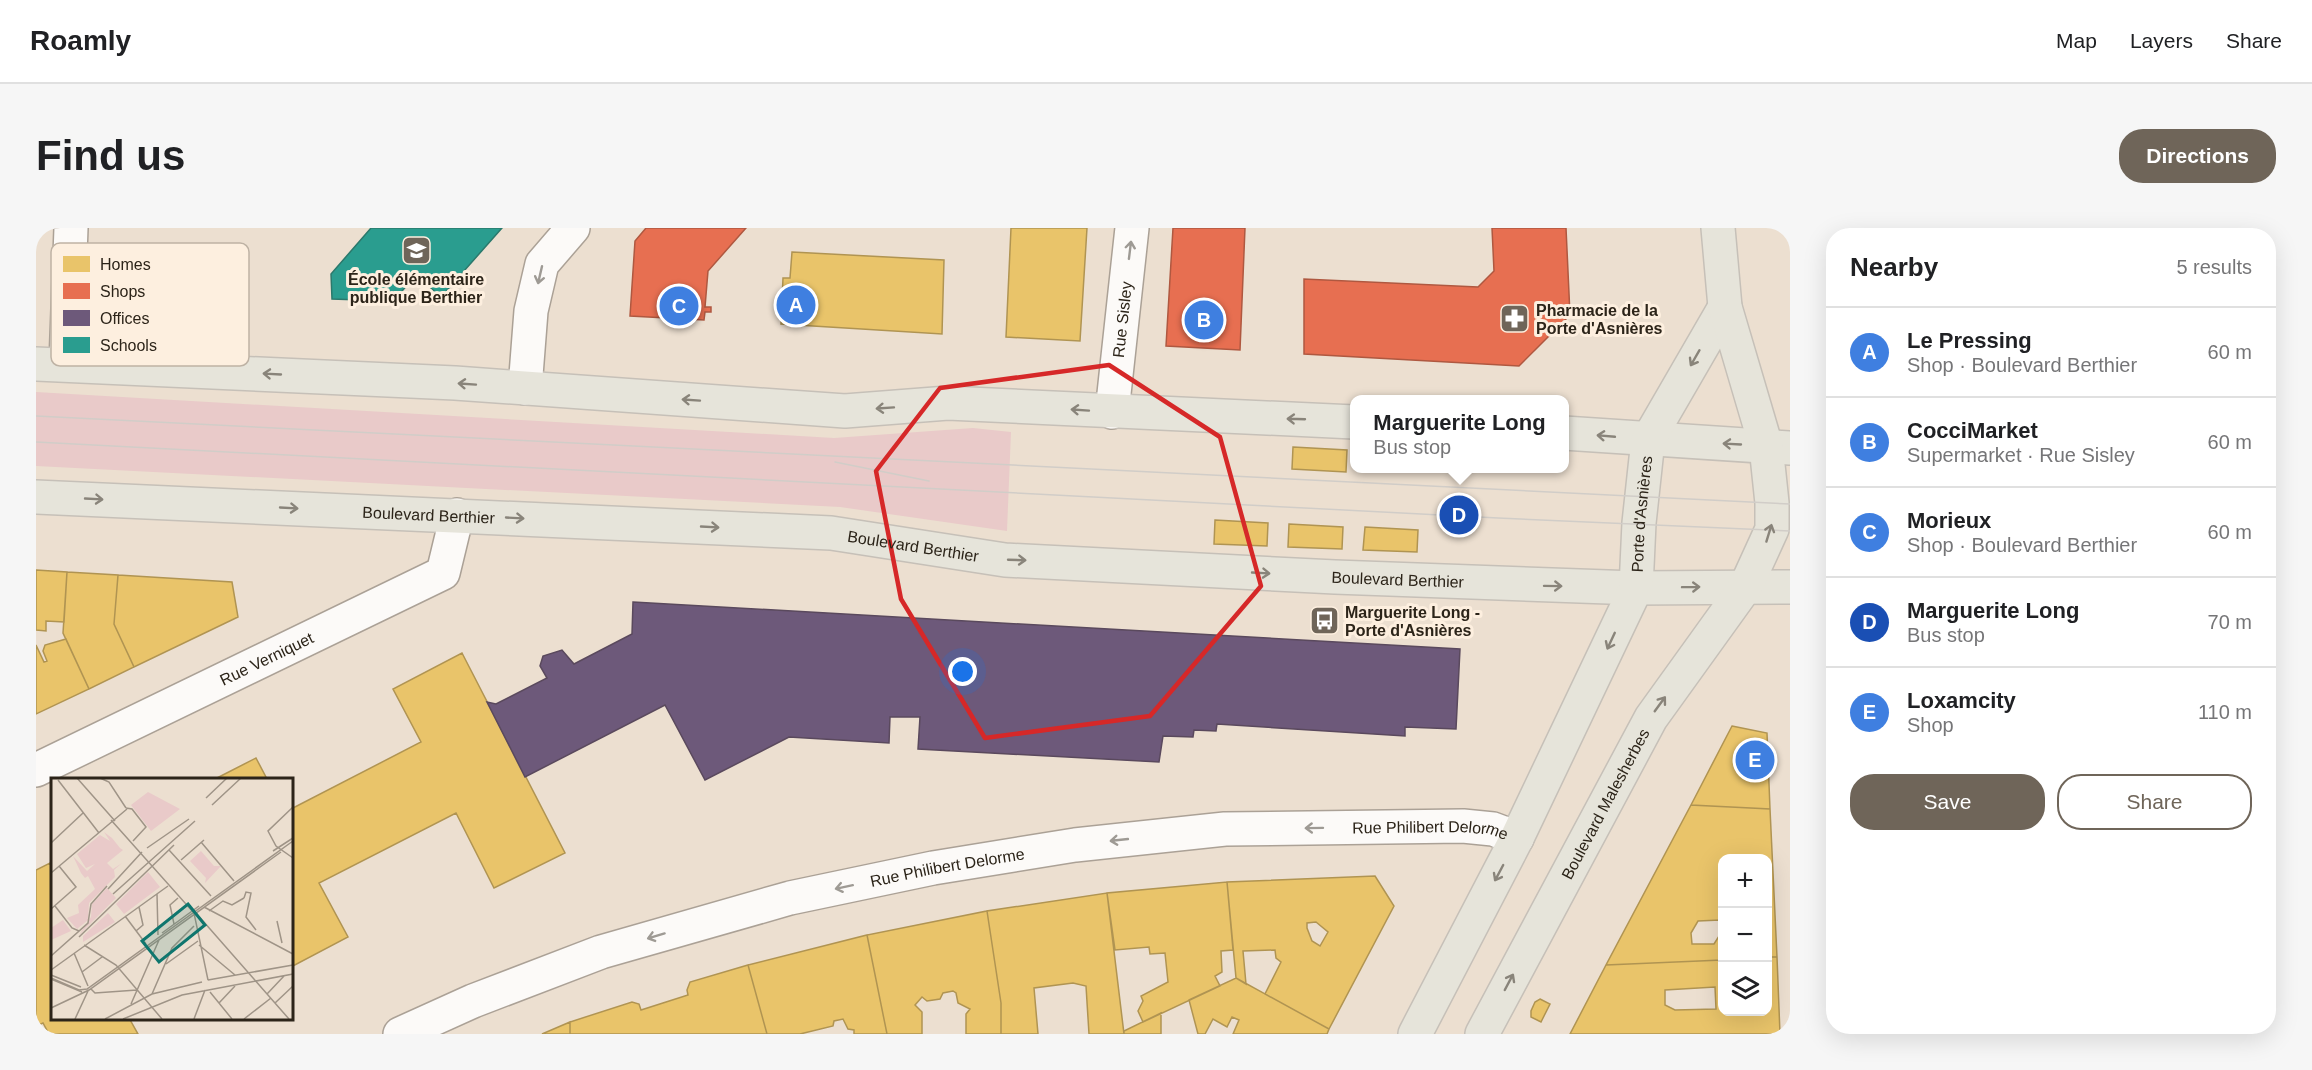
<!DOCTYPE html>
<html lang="en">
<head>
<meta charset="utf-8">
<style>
  body { margin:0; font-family:Helvetica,sans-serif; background:#f6f6f6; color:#202124 }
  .controls { position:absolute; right:18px; bottom:18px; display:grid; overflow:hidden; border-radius:12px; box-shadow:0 6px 24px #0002 }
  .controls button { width:54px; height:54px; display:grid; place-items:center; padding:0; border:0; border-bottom:2px solid #e0e0e0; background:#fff; color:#202124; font:30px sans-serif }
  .you { position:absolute; left:927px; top:444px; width:21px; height:21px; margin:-15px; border:4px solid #fff; border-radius:50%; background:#1a73e8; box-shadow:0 0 0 9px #1a73e833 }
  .badge { display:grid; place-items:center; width:39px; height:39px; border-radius:50%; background:#6f6559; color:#fff; font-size:20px; font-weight:700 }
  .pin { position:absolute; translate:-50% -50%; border:3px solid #fff; box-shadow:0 2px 6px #0006 }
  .popup { position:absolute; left:1314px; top:167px; width:219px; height:78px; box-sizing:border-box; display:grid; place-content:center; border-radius:12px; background:#fff; filter:drop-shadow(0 2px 4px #0005); font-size:20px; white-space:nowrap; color:#757577 }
  .popup b { font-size:22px; color:#202124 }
  .popup::after { content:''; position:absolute; left:50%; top:100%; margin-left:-12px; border:12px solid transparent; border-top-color:#fff }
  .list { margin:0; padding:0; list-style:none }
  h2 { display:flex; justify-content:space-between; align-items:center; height:78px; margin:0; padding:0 24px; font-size:26px }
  h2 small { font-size:20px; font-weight:400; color:#757577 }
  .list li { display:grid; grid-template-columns:39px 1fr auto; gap:18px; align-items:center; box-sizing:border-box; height:90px; padding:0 24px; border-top:2px solid #e0e0e0 }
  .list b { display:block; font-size:22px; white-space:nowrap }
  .list p { margin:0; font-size:20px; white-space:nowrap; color:#757577 }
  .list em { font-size:20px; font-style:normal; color:#757577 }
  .actions { display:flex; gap:12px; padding:18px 24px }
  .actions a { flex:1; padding:14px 0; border:2px solid #6f6559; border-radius:24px; text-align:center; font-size:21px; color:#6f6559 }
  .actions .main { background:#6f6559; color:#fff }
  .icon { flex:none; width:33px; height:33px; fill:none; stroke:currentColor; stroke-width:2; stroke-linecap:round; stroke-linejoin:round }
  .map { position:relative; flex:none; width:1754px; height:806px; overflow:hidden; border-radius:24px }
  header { display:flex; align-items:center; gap:36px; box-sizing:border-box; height:84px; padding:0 30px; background:#fff; border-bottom:2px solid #e0e0e0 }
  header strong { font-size:28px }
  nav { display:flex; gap:33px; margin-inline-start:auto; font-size:21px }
  .intro { display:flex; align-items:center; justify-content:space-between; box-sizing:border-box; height:144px; padding:0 36px }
  h1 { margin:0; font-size:42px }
  .button { padding:15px 27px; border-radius:24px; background:#6f6559; color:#fff; font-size:21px; font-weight:700 }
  main { display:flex; gap:36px; padding:0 36px }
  aside { flex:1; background:#fff; border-radius:24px; box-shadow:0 6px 24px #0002 }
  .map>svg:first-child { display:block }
  .green { fill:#e9cac9 }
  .homes { fill:#e9c46a; stroke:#b09452; stroke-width:1.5; fill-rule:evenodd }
  .shops { fill:#e76f51; stroke:#af5840; stroke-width:1.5 }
  .offices { fill:#6d597a; stroke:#5a495d; stroke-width:1.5 }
  .schools { fill:#2a9d8f; stroke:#2b796c; stroke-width:1.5 }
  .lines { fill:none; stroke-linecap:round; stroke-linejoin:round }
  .minor-casing { stroke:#aba196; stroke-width:36 }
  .major-casing { stroke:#c6c0b8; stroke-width:36 }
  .minor { stroke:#fcfaf8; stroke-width:33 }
  .major { stroke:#e6e4da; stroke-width:33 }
  .tram { stroke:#d1cdc8; stroke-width:1.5 }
  .oneway { stroke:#9e9a94 }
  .oneway2 { stroke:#89847a }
  .marked { fill:none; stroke:#d62828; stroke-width:4.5; stroke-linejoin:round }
  .labels { text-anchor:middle; stroke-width:6; stroke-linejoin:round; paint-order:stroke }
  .poi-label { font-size:16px; font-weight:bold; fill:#2c2419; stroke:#fdefdf; text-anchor:start }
  .street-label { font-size:16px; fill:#2c2419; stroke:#fdefdf }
  .inset-road { fill:none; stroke:#9f9487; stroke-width:1.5 }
  .view { fill:#0f766e; fill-opacity:0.15; stroke:#0f766e; stroke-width:3 }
  .inset-edge { fill:none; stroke:#2c2419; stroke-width:3 }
  .key { fill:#fdefdf; stroke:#beb2a4; stroke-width:1.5 }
  .key-label { font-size:16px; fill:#2c2419 }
</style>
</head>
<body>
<header>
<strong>Roamly</strong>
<nav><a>Map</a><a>Layers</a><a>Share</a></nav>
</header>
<div class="intro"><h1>Find us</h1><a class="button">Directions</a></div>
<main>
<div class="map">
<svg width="1754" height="806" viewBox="0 0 1754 806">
  <rect width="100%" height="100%" fill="#ecdfd0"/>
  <path class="green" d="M0 164 798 210 937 200 975 204 971 303 804 279 0 238Z"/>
  <path class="homes" d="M975 0H1051L1044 113 970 109Z
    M756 24 908 32 906 106 745 96 747 50H754Z
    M1257 219 1311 222 1310 244 1256 241Z
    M1179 292 1232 295 1231 318 1178 316Z
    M1253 296 1307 299 1306 321 1252 319Z
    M1329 299 1382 302 1381 324 1327 322Z
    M0 342 31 344 28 394 10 393V403L0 402Z
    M31 344 82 347 78 396 98 439 53 461 27 405Z
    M82 347 196 354 202 389 98 439 78 396Z
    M30 411 53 461 0 486V417L8 434 11 433 7 423 9 417Z
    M426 425 529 625 458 660 420 585 283 655 312 709 255 739V581L385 514 357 461Z
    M1696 498 1731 505 1734 581 1655 577Z
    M220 530 231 551H179Z
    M1655 577 1734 581 1741 729H1732V630H1686V732L1570 737ZM1684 692 1685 705 1678 716H1656L1655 705 1662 693Z
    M14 635 16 641V790H93L102 806H13L7 795 0 798V642Z
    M1339 648 1358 678 1293 801 1229 766 1245 734 1240 730 1239 722 1207 723 1210 756 1200 750 1191 654ZM1280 694 1292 704 1284 718 1276 713 1271 700V695Z
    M1191 654 1197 722 1185 723 1186 744 1179 748 1184 758 1107 794 1102 783 1107 773 1105 768 1132 754 1129 725 1114 726 1113 719 1079 722 1071 665Z
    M1071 665 1088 806H1053L1050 758 1037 755 998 760 1002 806H965V775L951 683Z
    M951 683 965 775V806H930V786L934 781 922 775 920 765 917 763 907 765 904 771 891 773 886 769 879 777 886 784V806H851L831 707Z
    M831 707 851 806H818V802L812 801 807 791 798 793 797 798 764 806H731L712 737Z
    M1732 729H1741L1744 806H1534L1570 737 1686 732V784H1732ZM1679 759 1680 781 1639 782 1629 777V762Z
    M712 737 731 806H534V794L596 774 603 776 605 782 652 767 651 762 654 754Z
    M1200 750 1293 801 1291 806H1197L1203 792 1196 789 1191 799 1177 791 1169 806H1162L1153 772Z
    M1504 771 1514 776 1505 794 1495 789V783L1499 774Z
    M1125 785V806H1088V803Z
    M534 794V806H506Z"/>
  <path class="shops" d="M610 0H710L672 43 669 79H675V84H669L668 92 594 88 599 13Z
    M1137 0H1209L1204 122 1130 118Z
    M1456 0H1530L1534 87 1483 138 1268 126V51L1442 59 1458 43Z"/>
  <path class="offices" d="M597 374 1424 421 1420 501 1369 499V508L1181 496 1180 503 1158 502 1157 509 1127 508 1123 534 882 521 884 489H854L853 515 753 509 669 552 629 477 489 549 451 474 460 476 511 450 504 438 507 428 526 422 538 436 596 406Z"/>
  <path class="schools" d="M335 0H466L405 69 380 47 360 70 324 67V72L296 71 295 46Z"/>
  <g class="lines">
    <defs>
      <g id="minor">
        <path d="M30 135 35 0"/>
        <path d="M489 160 495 83 506 36 537 0"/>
        <path id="s1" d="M1076 184 1096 0"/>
        <path id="s2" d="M0 542 407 345 421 287"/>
        <path id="s3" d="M364 806 437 773 565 724 754 670 897 640 1039 617 1189 601 1427 598 1457 601 1481 610"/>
      </g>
      <g id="major">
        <path d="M0 136 419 155 809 183 912 175 1318 194"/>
        <path d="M1528 205 1754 220"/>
        <path id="s4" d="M0 269 795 305 969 332 1299 349 1600 360 1754 359"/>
        <path id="s5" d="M1379 806 1481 610 1600 360 1603 295 1612 212 1689 79"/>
        <path id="s6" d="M1446 806 1615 490 1710 358 1736 301V275L1730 218 1689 79 1682 0"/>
      </g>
    </defs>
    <use href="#minor" class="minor-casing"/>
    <use href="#major" class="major-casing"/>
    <use href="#minor" class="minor"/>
    <use href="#major" class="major"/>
    <path class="tram" d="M0 188 1754 276
      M0 214 1462 290 1754 303
      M799 234 893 253"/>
  </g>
  <defs><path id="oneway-shaft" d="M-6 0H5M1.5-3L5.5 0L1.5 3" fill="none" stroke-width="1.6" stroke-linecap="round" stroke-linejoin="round" transform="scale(1.5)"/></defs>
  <g class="oneway">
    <use href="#oneway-shaft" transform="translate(1094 22) rotate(-83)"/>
    <use href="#oneway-shaft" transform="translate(504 47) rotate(103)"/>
    <use href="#oneway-shaft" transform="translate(1278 600) rotate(179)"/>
    <use href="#oneway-shaft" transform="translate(1083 612) rotate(174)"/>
    <use href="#oneway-shaft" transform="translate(808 659) rotate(168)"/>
    <use href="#oneway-shaft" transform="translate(620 708) rotate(163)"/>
  </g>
  <g class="oneway2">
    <use href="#oneway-shaft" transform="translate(1659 130) rotate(120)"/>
    <use href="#oneway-shaft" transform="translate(236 146) rotate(-177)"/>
    <use href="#oneway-shaft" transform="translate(431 156) rotate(-176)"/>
    <use href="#oneway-shaft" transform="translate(655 172) rotate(-176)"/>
    <use href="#oneway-shaft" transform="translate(849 180) rotate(176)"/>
    <use href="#oneway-shaft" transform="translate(1044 182) rotate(-176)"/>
    <use href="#oneway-shaft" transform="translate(1260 191) rotate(-178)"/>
    <use href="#oneway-shaft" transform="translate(1570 208) rotate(-175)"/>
    <use href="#oneway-shaft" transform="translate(1696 216) rotate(-177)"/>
    <use href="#oneway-shaft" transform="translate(58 271) rotate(3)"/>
    <use href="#oneway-shaft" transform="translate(253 280) rotate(3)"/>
    <use href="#oneway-shaft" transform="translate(479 290) rotate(3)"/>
    <use href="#oneway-shaft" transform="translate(674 299) rotate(3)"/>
    <use href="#oneway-shaft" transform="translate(1733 305) rotate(-73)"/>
    <use href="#oneway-shaft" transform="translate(981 332) rotate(2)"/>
    <use href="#oneway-shaft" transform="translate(1225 345) rotate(3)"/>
    <use href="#oneway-shaft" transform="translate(1517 358) rotate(1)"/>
    <use href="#oneway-shaft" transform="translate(1655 359) rotate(-1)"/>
    <use href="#oneway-shaft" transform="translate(1575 413) rotate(115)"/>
    <use href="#oneway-shaft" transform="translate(1624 476) rotate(-54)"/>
    <use href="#oneway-shaft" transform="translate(1463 645) rotate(118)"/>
    <use href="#oneway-shaft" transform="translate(1473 754) rotate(-62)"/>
  </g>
  <path class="marked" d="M1073 137 1184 209 1225 358 1114 488 949 510 865 371 840 243 904 160Z"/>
  <defs>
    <symbol id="school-square" viewBox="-11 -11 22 22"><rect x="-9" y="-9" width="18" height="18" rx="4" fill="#6f6559" stroke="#fdefdf"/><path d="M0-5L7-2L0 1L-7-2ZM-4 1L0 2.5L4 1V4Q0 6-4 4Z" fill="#fff"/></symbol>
    <symbol id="pharmacy-square" viewBox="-11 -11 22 22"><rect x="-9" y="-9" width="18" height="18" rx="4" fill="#6f6559" stroke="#fdefdf"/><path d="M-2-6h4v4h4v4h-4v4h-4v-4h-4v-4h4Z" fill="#fff"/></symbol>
    <symbol id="bus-square" viewBox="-11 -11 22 22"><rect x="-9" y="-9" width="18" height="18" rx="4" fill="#6f6559" stroke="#fdefdf"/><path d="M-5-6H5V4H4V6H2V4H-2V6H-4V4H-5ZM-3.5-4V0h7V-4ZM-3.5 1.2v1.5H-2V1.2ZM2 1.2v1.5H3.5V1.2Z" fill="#fff"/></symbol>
  </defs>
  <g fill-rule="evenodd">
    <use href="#school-square" x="364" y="6" width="33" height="33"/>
    <use href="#pharmacy-square" x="1462" y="74" width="33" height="33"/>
    <use href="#bus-square" x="1272" y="376" width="33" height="33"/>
  </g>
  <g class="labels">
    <g class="poi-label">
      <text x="380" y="57" text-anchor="middle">École élémentaire<tspan x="380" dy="18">publique Berthier</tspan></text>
      <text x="1500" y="88">Pharmacie de la<tspan x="1500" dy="18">Porte d'Asnières</tspan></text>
      <text x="1309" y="390">Marguerite Long -<tspan x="1309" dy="18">Porte d'Asnières</tspan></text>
    </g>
    <g class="street-label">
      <text dy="6" stroke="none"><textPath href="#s1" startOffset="93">Rue Sisley</textPath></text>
      <text dy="6" stroke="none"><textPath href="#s4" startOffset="393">Boulevard Berthier</textPath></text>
      <text dy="6" stroke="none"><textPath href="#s5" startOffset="572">Porte d'Asnières</textPath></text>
      <text dy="6" stroke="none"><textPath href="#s4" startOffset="879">Boulevard Berthier</textPath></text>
      <text dy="6" stroke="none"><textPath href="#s4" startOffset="1365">Boulevard Berthier</textPath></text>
      <text dy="6" stroke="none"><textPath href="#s2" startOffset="256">Rue Verniquet</textPath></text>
      <text dy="6" stroke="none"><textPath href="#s6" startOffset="261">Boulevard Malesherbes</textPath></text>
      <text dy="6" stroke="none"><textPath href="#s3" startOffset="1060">Rue Philibert Delorme</textPath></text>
      <text dy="6" stroke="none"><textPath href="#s3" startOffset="574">Rue Philibert Delorme</textPath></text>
    </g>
  </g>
  <g transform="translate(15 550)">
    <rect width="242" height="242" fill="#ecdfd0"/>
    <path d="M97 14 129 31 100 53 80 27ZM53 54 61 60 69 70 72 72 56 85 62 91 71 85 63 92 64 99 38 125 37 142 26 151 16 140 28 135 27 127 44 111 37 98 34 100 30 95 22 78 36 93 44 86 35 90 26 76 49 57 59 63ZM150 73 163 88H170L154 105 155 100 139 83ZM97 94 109 109 73 136 65 126ZM56 110 65 120 28 157 40 139 41 126ZM57 135 64 144 32 164V158ZM12 142 20 153 0 162V150Z" fill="#e9cac9"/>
    <path class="inset-road" d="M26 0 64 43M49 0 58 4 75 30M7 2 48 55M155 20 176 0M161 27 190 0M242 29 217 53 225 68 242 80M75 30 81 31 95 49 82 63M60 42 143 135 157 202M150 64 183 103M0 65 32 35M96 70 138 41M118 72 160 118M222 73 242 60M130 82 153 62M0 95 76 31M57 111 91 74M62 116 144 43M106 116 107 157M193 120 195 114 200 115 195 139 205 152M4 128 21 150 28 153M153 129 242 176M0 131 25 109 8 88M158 133 172 123 181 127 193 120M145 135 238 241M74 138 95 166M226 143 231 165M123 146 119 127 127 120M85 153 92 147 88 129M111 155 148 128M28 159 123 67M33 167 65 187 111 241M148 167 184 197M23 175 37 208M0 178 37 145 40 126 56 108M115 186 147 163M0 192 117 108M31 194 51 179M0 197 30 209M0 200 28 212 36 211 242 63M0 201 31 214M157 202 242 187M40 211 44 215 86 212M159 214 181 241M101 216 121 170 143 148M216 216 233 198M168 225 184 208M224 225 242 208M80 226 108 162M0 230 38 212 230 74M24 241 37 213M54 241 101 216 151 204M72 241 131 217 242 196M143 241 154 212M193 241 220 220"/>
    <path class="view" d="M137 126 154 147 108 184 91 163Z"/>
    <rect width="242" height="242" class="inset-edge"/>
  </g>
  <rect x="15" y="15" width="198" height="123" rx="9" class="key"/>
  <rect x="27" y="28" width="27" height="16" fill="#e9c46a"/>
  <rect x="27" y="55" width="27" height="16" fill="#e76f51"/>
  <rect x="27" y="82" width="27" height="16" fill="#6d597a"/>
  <rect x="27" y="109" width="27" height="16" fill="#2a9d8f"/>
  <g class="key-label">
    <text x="64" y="42">Homes</text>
    <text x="64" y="69">Shops</text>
    <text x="64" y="96">Offices</text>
    <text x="64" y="123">Schools</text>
  </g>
</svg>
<div class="controls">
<button>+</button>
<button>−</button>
<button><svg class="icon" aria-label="layers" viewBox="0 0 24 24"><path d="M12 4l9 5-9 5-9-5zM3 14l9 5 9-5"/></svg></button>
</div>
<div class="you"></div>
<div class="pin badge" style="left:760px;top:77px;background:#3f7fe0">A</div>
<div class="pin badge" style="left:1168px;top:92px;background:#3f7fe0">B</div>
<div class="pin badge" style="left:643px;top:78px;background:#3f7fe0">C</div>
<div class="pin badge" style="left:1423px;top:287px;background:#1a4fb4">D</div>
<div class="popup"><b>Marguerite Long</b>Bus stop</div>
<div class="pin badge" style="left:1719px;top:532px;background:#3f7fe0">E</div>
</div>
<aside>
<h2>Nearby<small>5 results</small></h2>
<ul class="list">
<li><span class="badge" style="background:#3f7fe0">A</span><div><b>Le Pressing</b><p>Shop · Boulevard Berthier</p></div><em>60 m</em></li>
<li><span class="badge" style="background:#3f7fe0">B</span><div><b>CocciMarket</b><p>Supermarket · Rue Sisley</p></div><em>60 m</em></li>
<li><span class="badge" style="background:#3f7fe0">C</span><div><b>Morieux</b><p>Shop · Boulevard Berthier</p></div><em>60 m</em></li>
<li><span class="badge" style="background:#1a4fb4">D</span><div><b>Marguerite Long</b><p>Bus stop</p></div><em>70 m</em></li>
<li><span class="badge" style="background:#3f7fe0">E</span><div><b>Loxamcity</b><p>Shop</p></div><em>110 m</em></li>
</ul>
<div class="actions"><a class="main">Save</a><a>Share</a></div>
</aside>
</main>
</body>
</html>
